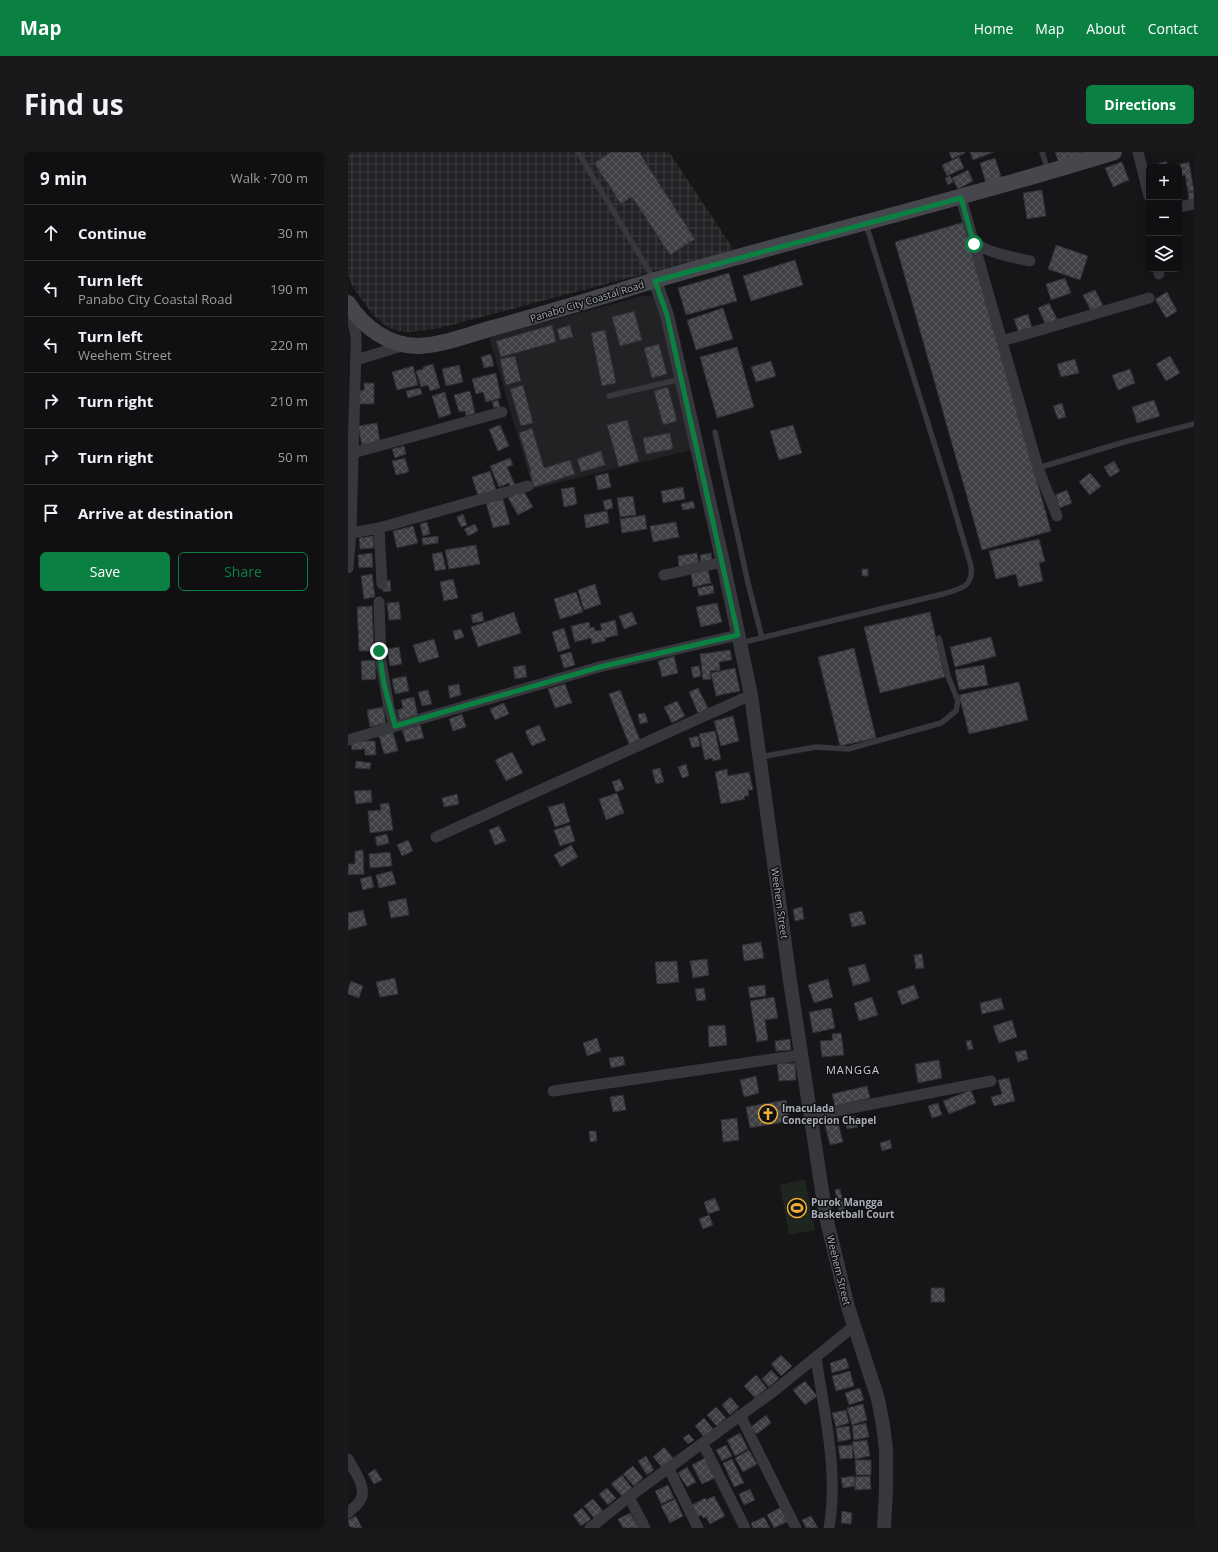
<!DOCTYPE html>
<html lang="en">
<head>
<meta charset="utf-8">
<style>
  body { margin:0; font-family:"Open Sans",sans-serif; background:#19191b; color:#f1f3f6 }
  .controls { position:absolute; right:12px; top:12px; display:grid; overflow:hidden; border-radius:6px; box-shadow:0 2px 10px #0003 }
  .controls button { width:36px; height:36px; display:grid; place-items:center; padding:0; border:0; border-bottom:1px solid #303032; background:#101012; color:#f1f3f6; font:20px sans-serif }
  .stop { position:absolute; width:12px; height:12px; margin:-9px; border:3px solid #0b8043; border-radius:50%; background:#fff }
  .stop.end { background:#0b8043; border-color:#fff; box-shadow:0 1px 4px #0008 }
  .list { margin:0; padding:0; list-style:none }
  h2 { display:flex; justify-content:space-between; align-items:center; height:52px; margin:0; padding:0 16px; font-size:17px }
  h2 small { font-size:13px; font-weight:400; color:#9c9d9f }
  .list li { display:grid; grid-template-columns:26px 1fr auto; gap:12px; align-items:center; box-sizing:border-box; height:56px; padding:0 16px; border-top:1px solid #303032 }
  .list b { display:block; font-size:15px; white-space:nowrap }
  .list p { margin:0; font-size:13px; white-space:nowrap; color:#9c9d9f }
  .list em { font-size:13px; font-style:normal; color:#9c9d9f }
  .actions { display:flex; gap:8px; padding:12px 16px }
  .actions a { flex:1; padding:9px 0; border:1px solid #0b8043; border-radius:6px; text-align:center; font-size:14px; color:#0b8043 }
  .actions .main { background:#0b8043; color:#fff }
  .icon { flex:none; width:22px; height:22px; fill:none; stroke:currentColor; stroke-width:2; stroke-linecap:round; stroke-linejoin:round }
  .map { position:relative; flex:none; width:846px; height:1376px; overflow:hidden; border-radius:6px }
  header { display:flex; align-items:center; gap:24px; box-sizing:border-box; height:56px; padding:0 20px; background:#0b8043; color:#fff }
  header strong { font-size:19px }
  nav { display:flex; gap:22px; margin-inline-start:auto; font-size:14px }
  .intro { display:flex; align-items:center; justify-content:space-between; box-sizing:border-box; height:96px; padding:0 24px }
  h1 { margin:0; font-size:28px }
  .button { padding:10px 18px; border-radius:6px; background:#0b8043; color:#fff; font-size:14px; font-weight:700 }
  main { display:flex; gap:24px; padding:0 24px }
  aside { flex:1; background:#101012; border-radius:6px; box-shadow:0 2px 10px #0003 }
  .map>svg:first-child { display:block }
  .built { fill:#222225 }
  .industrial { fill:url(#industrial-grid) }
  .green { fill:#1e261f }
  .building { fill:url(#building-cross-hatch); stroke:#303034 }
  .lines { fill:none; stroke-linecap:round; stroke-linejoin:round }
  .service { stroke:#37383d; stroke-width:5.5 }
  .minor { stroke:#37383d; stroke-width:11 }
  .tertiary { stroke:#37383d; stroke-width:14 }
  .secondary { stroke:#45474d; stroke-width:16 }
  .route { stroke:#0b8043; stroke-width:5 }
  .labels { text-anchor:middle; stroke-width:3; stroke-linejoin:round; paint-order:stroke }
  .street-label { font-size:10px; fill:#a8adb8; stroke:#111113 }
  .poi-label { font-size:10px; font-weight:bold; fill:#a8adb8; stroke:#111113; text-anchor:start }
  .neighbourhood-label { font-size:11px; letter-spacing:1px; fill:#c9ccd4; stroke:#111113 }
</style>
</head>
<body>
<header>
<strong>Map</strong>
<nav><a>Home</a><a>Map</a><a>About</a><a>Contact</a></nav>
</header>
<div class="intro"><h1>Find us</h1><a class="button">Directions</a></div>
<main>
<aside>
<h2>9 min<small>Walk · 700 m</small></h2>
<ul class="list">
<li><svg class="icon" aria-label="ahead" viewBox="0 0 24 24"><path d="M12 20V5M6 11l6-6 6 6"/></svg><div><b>Continue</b></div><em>30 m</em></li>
<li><svg class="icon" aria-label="left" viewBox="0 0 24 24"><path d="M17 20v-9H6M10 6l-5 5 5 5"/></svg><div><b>Turn left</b><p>Panabo City Coastal Road</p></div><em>190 m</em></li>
<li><svg class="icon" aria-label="left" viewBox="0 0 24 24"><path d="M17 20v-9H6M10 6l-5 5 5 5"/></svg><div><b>Turn left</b><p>Weehem Street</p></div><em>220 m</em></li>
<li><svg class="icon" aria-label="right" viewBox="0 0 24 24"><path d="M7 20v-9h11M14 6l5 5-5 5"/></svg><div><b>Turn right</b></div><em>210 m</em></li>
<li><svg class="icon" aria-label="right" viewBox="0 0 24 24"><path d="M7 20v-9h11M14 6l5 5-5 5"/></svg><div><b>Turn right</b></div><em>50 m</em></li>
<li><svg class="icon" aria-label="arrive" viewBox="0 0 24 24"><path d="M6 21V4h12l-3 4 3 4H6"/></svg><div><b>Arrive at destination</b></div></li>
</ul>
<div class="actions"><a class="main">Save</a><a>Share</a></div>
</aside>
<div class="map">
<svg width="846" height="1376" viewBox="0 0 846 1376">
  <defs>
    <pattern id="industrial-grid" width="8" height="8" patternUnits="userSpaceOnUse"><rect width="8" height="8" fill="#222225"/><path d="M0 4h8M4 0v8" fill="none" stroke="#3f3f43"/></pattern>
    <pattern id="building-cross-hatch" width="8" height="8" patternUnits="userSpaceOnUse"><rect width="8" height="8" fill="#404145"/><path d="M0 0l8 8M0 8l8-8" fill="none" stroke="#595a5e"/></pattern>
  </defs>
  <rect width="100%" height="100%" fill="#161618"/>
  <path class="built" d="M295 144H303L306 146 310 155 343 298 185 337 141 185Z"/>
  <path class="industrial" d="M0 0H321L386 98 92 176 62 180 49 179 38 174 25 163 4 134 0 123Z"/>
  <path class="green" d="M457 1027 467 1078 441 1083 432 1033Z"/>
  <path class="building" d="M263 0H291L347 87 322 103 284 45 273 52 246 11Z
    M601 0H616L617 1 604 7Z
    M622 0H646L625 8Z
    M707 0H746L711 11Z
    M611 5 616 16 599 24 594 13Z
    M647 6 654 27 638 32 632 11Z
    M818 9 820 15H801Z
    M774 10 781 28 765 35 757 16Z
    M841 10 846 39 840 40 837 23 831 24V15H829V13Z
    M620 18 625 29 610 37 604 26Z
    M602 24 605 30 600 33 597 26Z
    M694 38 698 64 679 67 675 41Z
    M846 39V48L841 49 840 41Z
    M616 70 703 379 634 398 547 90Z
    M708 93 740 104 732 128 700 117Z
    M447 108 455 133 403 149 395 124Z
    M381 121 389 149 338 163 330 136Z
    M717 126 723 141 703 148 698 132Z
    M747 138 755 153 743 159 735 143Z
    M819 140 829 159 818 166 807 147Z
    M701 151 709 167 698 173 690 156Z
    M375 156 385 187 348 198 339 168Z
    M286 159 294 188 272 194 264 165Z
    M680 162 684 176 671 181 666 167Z
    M204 173 208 190 153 205 148 189Z
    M222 173 225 185 212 188 209 177Z
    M257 178 268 231 254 234 243 181Z
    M311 192 319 222 304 226 296 196Z
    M389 195 406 255 369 266 352 205Z
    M143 202 146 214 136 216 133 205Z
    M167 204 173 229 158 233 152 207Z
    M822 204 832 221 818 229 808 212Z
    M727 207 731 221 713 225 709 212Z
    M423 209 428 224 408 230 403 215Z
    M85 212 92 236 82 239 80 233 73 235 68 219 75 217V215Z
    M111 213 115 230 98 234 94 217Z
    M65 214 70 233 49 238 44 220Z
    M782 217 787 231 770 238 764 223Z
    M148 221 153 246 138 250 135 240 128 242 124 227Z
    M16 231H26V252H11L12 238 16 239Z
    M175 233 185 271 173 274 162 237Z
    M320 235 329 269 315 273 306 239Z
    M72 236 74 242 60 246 58 239Z
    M122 239 127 261 118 264 117 259 111 260 106 243Z
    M97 240 103 262 91 266 84 244Z
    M150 248 152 255 146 256 144 250Z
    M806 248 812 264 789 271 784 255Z
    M714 251 718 265 710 267 705 254Z
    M279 268 291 309 271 315 259 273Z
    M29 271 32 290 14 294 10 274Z
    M152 273 161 294 150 299 141 277Z
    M445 273 454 301 431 308 422 279Z
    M184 276 196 316 222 308 227 322 186 335 182 321 183 320 171 281Z
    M322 281 325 297 298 302 295 286Z
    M56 294 58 302 47 306 44 297Z
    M253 299 257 313 233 320 229 307Z
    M57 306 61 320 48 323 44 309Z
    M162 306 165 313 159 315 167 333 162 334 161 331 151 335 142 314Z
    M766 309 772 319 762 325 756 315Z
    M142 319 148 338 130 344 124 325Z
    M260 321 263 335 250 338 247 324Z
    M742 321 753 334 742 343 731 330Z
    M226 335 229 352 216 355 213 337Z
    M335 335 337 347 315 351 313 339Z
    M175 338 185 355 170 363 160 346Z
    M719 338 724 351 712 356 707 343Z
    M285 344 288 363 272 365 269 346Z
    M155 347 162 372 145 376 138 351Z
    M263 347 265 356 257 358 255 349Z
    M345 349 347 356 335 358 333 352Z
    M259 359 261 371 238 376 236 363Z
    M115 362 119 373 113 375 109 365Z
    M297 363 299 377 274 381 272 367Z
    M79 370 82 382 75 384 72 372Z
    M328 370 331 385 305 390 302 374Z
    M127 372 130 379 120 384 116 377Z
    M65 374 70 391 49 396 45 379Z
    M25 384 26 396 12 397 11 386Z
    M90 384V391L75 393 74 386Z
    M691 387 697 409 691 411 695 429 671 435 668 422 648 427 641 399Z
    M128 393 132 412 101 417 97 398Z
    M94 400 98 417 87 419 84 402Z
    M24 401 25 415 11 416 10 403Z
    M349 401 351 413 331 416 330 404Z
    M363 401 364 411 353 413 352 403Z
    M514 417H520V424H514Z
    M360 418 363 431 345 435 343 421Z
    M24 422 27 445 16 447 13 424Z
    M105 427 110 446 96 449 92 430Z
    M42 428 43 439 35 440 34 429Z
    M247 432 253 452 236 458 230 438Z
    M365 433 366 441 351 444 349 436Z
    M228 440 235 460 212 467 206 447Z
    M51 450 53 467 41 468 39 451Z
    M369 451 374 470 353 475 348 455Z
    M24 454 26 499H11L9 455Z
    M134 460 136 469 125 471 123 463Z
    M166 460 173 481 130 495 123 475Z
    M284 460 289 472 276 477 271 464Z
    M582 460 597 525 532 541 516 475Z
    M267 468 270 483 257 486V489L244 492 243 486 227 490 223 474 241 470 242 476 246 475 247 479 254 478 252 472Z
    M216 476 222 496 210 500 204 480Z
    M113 477 116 485 107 488 105 479Z
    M643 485 648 504 607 515 602 495Z
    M86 487 91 505 71 511 65 493Z
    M51 495 54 512 42 514 39 497Z
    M506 496 528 586 492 594 470 505Z
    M382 498 384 508 371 510 372 518 362 519 363 527 355 528 352 502Z
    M223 500 227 513 216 516 212 503Z
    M326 504 330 521 314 525 310 509Z
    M27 508 28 527 14 528 13 509Z
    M177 513 179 525 167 527 165 515Z
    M636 513 640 533 611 538 607 518Z
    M351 514 353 524 345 526 343 515Z
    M387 516 392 539 368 544 363 521Z
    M58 524 61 539 47 542 44 527Z
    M671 530 680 568 621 582 611 543Z
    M111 532 113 543 102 546 100 534Z
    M217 532 224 551 207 556 200 537Z
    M350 536 360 556 350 561 341 540Z
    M80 538 84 552 74 554 70 540Z
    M272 538 292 588 281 592 261 542Z
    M66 545 70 564 52 568 49 558 55 556 53 548Z
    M329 549 337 564 324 571 316 555Z
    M156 551 161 562 147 568 142 557Z
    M35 555 38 571 22 575 19 558Z
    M297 561 300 570 292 572 290 562Z
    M114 562 118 575 105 579 101 567Z
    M385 564 391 589 373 594 366 569Z
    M72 573 76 586 58 590 54 578Z
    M191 573 198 588 184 594 177 579Z
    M367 579 373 607 365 609 364 606 357 608 351 582Z
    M45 580 50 599 36 602 31 584Z
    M350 584 352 594 344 596 341 586Z
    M3 589H27L28 603H17V597L4 598Z
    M164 600 175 621 158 629 147 608Z
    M8 609 23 611 22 617 7 616Z
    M338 612 341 624 334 626 330 615Z
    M312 616 316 630 308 632 304 618Z
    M379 617 380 624 401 620 405 638H400L401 644H396L397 647 373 652 367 620Z
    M272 627 276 637 268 640 264 630Z
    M23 638 24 650 8 652 6 639Z
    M269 641 276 661 258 668 251 647Z
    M109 642 111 652 96 655 94 646Z
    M41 651 45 678 22 681 20 659 33 658 32 652Z
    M216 651 222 670 207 675 200 655Z
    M222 673 227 689 212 694 206 678Z
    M151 674 158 689 147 693 141 678Z
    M39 682 41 691 29 694 27 685Z
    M60 688 65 699 54 704 49 693Z
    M223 693 230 705 213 715 206 703Z
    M15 698 16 722 0 723V712H7V699Z
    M42 700 44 714 22 716 21 702Z
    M44 719 48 732 31 736 28 723Z
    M23 724 26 735 15 738 12 727Z
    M58 746 61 763 43 766 40 750Z
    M454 755 456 767 447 769 445 757Z
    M15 758 19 773 0 778V761Z
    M514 759 518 772 504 775 501 762Z
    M413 790 416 806 396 809 394 793Z
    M574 802 576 816 568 817 566 803Z
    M359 807 361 823 345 826 342 809Z
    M329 809 331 830 309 832 307 810Z
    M517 812 522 829 505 834 500 816Z
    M47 826 50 842 32 845 28 830Z
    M480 827 485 845 466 851 460 833Z
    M3 829 15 834 11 846 0 842V837Z
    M417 833 418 844 402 846 400 835Z
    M566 833 571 846 554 853 549 839Z
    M356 836 358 848 349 849 347 837Z
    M426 845 430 866 417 868 420 888 409 890 402 849Z
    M524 845 530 863 511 869 506 851Z
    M653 846 656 857 634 862 632 851Z
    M483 856 487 876 465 881 461 860Z
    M664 868 669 885 651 891 645 874Z
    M377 873 379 893 361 895 360 874Z
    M493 881 496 903 474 905 472 889 485 888 484 882Z
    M249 886 253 899 239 904 235 891Z
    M442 887 443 898 428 899 427 889Z
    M623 888 625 897 620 898 618 889Z
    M678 898 680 907 670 910 667 900Z
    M275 904 277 913 263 916 261 906Z
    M591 908 594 926 570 931 567 912Z
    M447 911 448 928 431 929 429 912Z
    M408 924 411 941 396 945 392 928Z
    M661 926 667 949 646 954 643 945 654 942 650 928Z
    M519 934 522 946 487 954 484 942Z
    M623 938 628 951 601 962 595 949Z
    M275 943 278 958 265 960 262 945Z
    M438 948 442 969 402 976 398 955Z
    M590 951 594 963 584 966 580 954Z
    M507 964 510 975 499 977 496 966Z
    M389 966 391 988 375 990 373 968Z
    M489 966 495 990 482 993 476 969Z
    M241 979H248L249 989 242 990Z
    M542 988 544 996 534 999 532 991Z
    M492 1037 497 1061 492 1063 487 1038Z
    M367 1046 372 1058 360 1062 356 1050Z
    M361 1063 365 1073 355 1077 351 1067Z
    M583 1136H596L597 1150H583Z
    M433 1203 444 1214 433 1224 423 1212Z
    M498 1206 501 1216 484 1221 482 1211Z
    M423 1218 431 1226 421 1235 414 1227Z
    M502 1219 506 1234 488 1239 484 1224Z
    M408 1223 419 1236 407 1246 396 1234Z
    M457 1229 469 1244 457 1253 445 1238Z
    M512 1236 516 1248 501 1253 497 1241Z
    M382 1245 391 1255 382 1263 374 1253Z
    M515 1252 519 1268 504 1273 499 1256Z
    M368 1255 378 1266 369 1274 359 1263Z
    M498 1258 501 1271 488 1275 484 1261Z
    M418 1263 423 1271 409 1282 403 1275Z
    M356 1266 365 1277 356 1285 347 1274Z
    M518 1271 521 1285 506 1288 504 1274Z
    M501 1274 503 1287 490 1290 488 1276Z
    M392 1281 400 1297 387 1304 379 1288Z
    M341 1282 346 1288 340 1292 335 1286Z
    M519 1288 522 1304 507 1307 504 1290Z
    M378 1293 384 1304 374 1309 368 1298Z
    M504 1293 505 1306 492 1307 490 1294Z
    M316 1295 326 1307 315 1316 305 1305Z
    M401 1298 409 1312 395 1320 387 1306Z
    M298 1304 306 1318 299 1323 290 1309Z
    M357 1306 367 1326 354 1332 344 1313Z
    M384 1307 396 1331 386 1335 375 1311Z
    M507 1308H523V1323H508Z
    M285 1314 295 1326 286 1334 275 1322Z
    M339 1315 348 1330 339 1335 330 1321Z
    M27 1317 34 1328 26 1332 20 1322Z
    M274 1323 284 1336 274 1344 263 1332Z
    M506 1324 507 1334 495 1336 493 1326Z
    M522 1324 523 1337 507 1338V1325Z
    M320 1333 326 1346 313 1352 307 1339Z
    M259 1336 268 1346 260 1353 251 1342Z
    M402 1337 407 1348 396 1353 391 1342Z
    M366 1344 377 1364 362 1372 358 1365 355 1366 353 1363 350 1365 344 1353 357 1346 358 1348Z
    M245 1347 255 1359 246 1366 236 1354Z
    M327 1347 335 1364 322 1371 313 1354Z
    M433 1355 441 1369 426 1376 419 1363Z
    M234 1356 243 1367 233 1374 225 1363Z
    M494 1359 504 1361 503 1372 493 1371Z
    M282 1361 291 1376H275L270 1367Z
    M8 1364 14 1376H0V1368Z
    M463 1364 470 1376H458L454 1368Z
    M416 1365 422 1376H405L403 1371Z"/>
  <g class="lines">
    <path class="service" d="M230 0 306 127
      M694 0 700 18
      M261 244 333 227
      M367 280 400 431 414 486
      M690 316 776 290 846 272
      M392 491 595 442C612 437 626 435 623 414L601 339 518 72
      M412 605 468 595 500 597 593 571 608 559 610 549 600 524 591 486"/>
    <path class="minor" d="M790 0 801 44
      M613 46 690 316 709 364
      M831 55 846 52
      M627 92C644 101 662 105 682 109
      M810 117 811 122
      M654 189 801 146
      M8 208 57 193
      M5 301 154 260
      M31 376 34 432
      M3 381 31 376 180 334
      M0 416 3 381 8 194V184L2 157
      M316 423 375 410
      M31 450 33 510 41 556 47 574
      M0 588 251 515 390 483
      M88 685 403 543
      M205 939 453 903
      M462 964 643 929
      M468 1205C476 1261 491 1319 481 1376
      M392 1263 448 1376
      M355 1292 397 1376
      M0 1307C5 1317 19 1335 13 1347 10 1353 4 1357 0 1361
      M321 1317 350 1376
      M281 1345 297 1376
      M242 1376 281 1345 426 1239 506 1174"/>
    <path class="tertiary" d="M307 129 319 163 375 410 403 543 442 829 478 1065 500 1155 530 1247 535 1273 538 1297V1339L536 1376"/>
    <path class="secondary" d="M0 151C15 175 41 194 70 194 93 193 118 184 141 177 196 162 250 146 304 129 458 84 613 48 766 0"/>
  </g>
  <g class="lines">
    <path class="route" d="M31 499 36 532 47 574 252 515 390 483 319 163 307 129 613 46 626 92"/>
  </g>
  <defs>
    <symbol id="church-ring" viewBox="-11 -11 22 22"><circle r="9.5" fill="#111113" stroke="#f2b134" stroke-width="1.5"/><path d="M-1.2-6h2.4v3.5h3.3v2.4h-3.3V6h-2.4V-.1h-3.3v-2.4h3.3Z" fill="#f2b134"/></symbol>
    <symbol id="stadium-ring" viewBox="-11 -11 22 22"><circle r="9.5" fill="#111113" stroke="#f2b134" stroke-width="1.5"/><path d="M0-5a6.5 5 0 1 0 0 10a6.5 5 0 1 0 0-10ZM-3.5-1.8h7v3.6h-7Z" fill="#f2b134"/></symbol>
  </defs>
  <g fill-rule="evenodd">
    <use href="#church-ring" x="409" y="951" width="22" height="22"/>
    <use href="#stadium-ring" x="438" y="1045" width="22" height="22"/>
  </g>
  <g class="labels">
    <g class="street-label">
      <text transform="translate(239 149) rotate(-17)" y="4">Panabo City Coastal Road</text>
      <text transform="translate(432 751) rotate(82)" y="4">Weehem Street</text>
      <text transform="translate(491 1118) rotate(76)" y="4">Weehem Street</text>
    </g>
    <g class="poi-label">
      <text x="434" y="960">Imaculada<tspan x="434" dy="12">Concepcion Chapel</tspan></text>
      <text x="463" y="1054">Purok Mangga<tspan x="463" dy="12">Basketball Court</tspan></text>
    </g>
    <g class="neighbourhood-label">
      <text x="505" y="922">MANGGA</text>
    </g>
  </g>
</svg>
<div class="controls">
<button>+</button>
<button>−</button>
<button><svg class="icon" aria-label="layers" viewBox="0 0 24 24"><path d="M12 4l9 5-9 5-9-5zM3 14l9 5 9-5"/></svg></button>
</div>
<div class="stop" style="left:626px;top:92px"></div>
<div class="stop end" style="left:31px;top:499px"></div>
</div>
</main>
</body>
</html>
